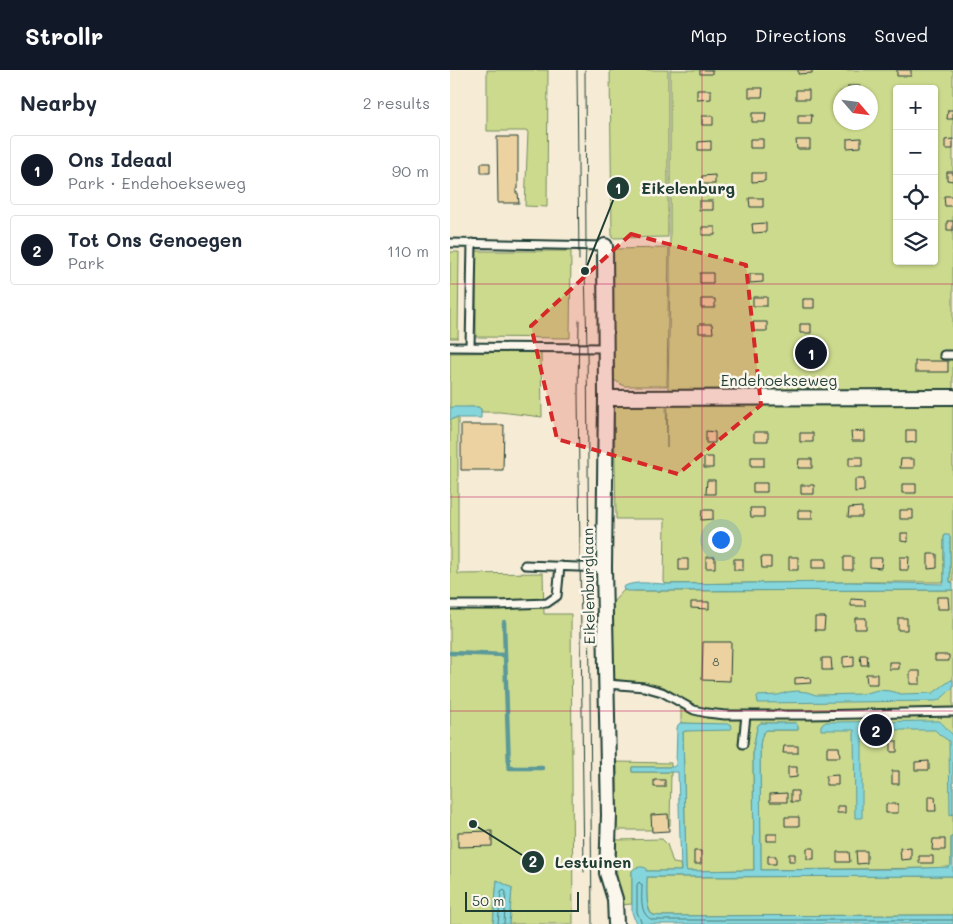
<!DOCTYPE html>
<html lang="en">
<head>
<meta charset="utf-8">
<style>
  body { margin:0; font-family:Mali,sans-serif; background:#f2f2f3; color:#1f2937 }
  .controls { position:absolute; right:15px; top:15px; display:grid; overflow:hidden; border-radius:5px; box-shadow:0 1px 4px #0004 }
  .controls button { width:45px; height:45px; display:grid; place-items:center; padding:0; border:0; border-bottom:1px solid #e0e1e3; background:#fff; color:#1f2937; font:25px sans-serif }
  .compass { position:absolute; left:383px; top:15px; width:45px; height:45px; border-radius:50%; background:#fff; box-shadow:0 1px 4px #0004; rotate:118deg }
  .scale { position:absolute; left:15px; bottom:12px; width:114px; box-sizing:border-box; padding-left:5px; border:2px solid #1f3d34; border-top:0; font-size:14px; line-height:18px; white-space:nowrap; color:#1f3d34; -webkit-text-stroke:4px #fbf7ec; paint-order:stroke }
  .you { position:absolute; left:270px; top:469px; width:18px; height:18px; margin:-12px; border:4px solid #fff; border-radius:50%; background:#1a73e8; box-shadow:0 0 0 8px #1a73e833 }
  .badge { display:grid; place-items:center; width:32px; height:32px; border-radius:50%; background:#111827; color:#fff; font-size:16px; font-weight:700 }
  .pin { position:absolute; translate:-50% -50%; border:2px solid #fff; box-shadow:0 1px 5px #0006 }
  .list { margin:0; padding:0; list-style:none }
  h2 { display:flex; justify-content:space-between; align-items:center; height:65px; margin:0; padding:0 20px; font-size:21px }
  h2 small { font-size:16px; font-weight:400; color:#747a83 }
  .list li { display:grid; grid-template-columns:32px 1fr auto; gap:15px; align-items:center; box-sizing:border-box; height:70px; margin:0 10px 10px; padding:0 10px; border:1px solid #e0e1e3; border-radius:5px }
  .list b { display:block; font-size:19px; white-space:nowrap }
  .list p { margin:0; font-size:16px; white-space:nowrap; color:#747a83 }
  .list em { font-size:16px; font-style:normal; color:#747a83 }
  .icon { flex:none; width:28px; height:28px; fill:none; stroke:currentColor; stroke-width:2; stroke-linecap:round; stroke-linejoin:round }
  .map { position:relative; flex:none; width:503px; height:854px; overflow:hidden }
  header { display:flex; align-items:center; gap:30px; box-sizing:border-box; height:70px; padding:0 25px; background:#111827; color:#fff }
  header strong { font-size:24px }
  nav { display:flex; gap:28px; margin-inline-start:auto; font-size:18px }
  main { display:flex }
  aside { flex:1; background:#fff }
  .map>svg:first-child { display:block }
  .green { fill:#ccda8d; stroke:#768c60; fill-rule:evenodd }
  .water { fill:#85d6dc; stroke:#5c9999 }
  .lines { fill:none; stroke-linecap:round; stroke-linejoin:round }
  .shore { stroke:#487a77; stroke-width:1 }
  .stream { stroke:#5c9999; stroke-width:4.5 }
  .building { fill:#ecd2a1; stroke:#1f3d34 }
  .lane-casing { stroke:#1f3d34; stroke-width:11 }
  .street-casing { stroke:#1f3d34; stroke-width:18 }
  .lane { stroke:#fbf7ec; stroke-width:7 }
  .street { stroke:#fbf7ec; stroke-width:14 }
  .tram { stroke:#1f3d34; stroke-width:1 }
  .marked { fill:#d62828; fill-opacity:0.2; stroke:#d62828; stroke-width:4; stroke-dasharray:10 6; stroke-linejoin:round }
  .grid { fill:none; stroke:#c2185b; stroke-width:1; stroke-opacity:0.55 }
  .labels { text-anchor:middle; stroke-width:5; stroke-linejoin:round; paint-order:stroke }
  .number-label { font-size:12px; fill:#52624f }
  .street-label { font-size:15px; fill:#1f3d34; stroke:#fbf7ec }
  .leader { fill:none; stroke:#1f3d34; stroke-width:2 }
  .callout-dot { fill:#1f3d34; stroke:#fbf7ec; stroke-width:2 }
  .mark-label { font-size:15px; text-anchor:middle; font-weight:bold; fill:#fff }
  .callout-label { font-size:16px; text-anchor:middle; font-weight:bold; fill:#1f3d34; stroke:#fbf7ec; stroke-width:5; stroke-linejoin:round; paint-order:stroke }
</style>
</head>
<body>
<header>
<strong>Strollr</strong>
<nav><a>Map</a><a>Directions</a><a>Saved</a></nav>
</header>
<main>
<aside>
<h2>Nearby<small>2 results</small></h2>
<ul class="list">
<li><span class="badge">1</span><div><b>Ons Ideaal</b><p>Park · Endehoekseweg</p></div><em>90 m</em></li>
<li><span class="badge">2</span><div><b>Tot Ons Genoegen</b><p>Park</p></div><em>110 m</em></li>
</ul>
</aside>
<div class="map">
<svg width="503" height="854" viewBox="0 0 503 854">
  <rect width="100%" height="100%" fill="#f6ecd6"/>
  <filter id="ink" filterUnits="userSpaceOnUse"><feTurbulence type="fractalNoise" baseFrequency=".02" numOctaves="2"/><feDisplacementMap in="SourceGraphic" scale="10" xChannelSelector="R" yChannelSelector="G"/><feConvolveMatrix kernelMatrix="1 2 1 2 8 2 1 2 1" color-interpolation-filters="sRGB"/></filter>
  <g filter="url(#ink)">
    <path class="green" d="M37 0H98L97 137 75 136 78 61H37Z
      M160 0H218V167L162 168Z
      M220 0H503V512H500V467L495 465 494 467V512H400L216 514 214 512 215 449H166L164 338 173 332H216L217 377 220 210ZM447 19H484V191H447ZM390 22H420V52H390Z
      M219 178 217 316H174L164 310 162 179Z
      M26 181H121L120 268 26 267Z
      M0 182H9L8 268H0Z
      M91 282 92 347 50 342H31V339L28 337 0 338V283Z
      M5 348H8V504L93 503 94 544H121L123 854H59L62 818 47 810 43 854H0V350Z
      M174 520 187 521 503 520V765L501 768V796L499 797 489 798 311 800 310 676C311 670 311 663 317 660H348V657L345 653H311L308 655 307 658 303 679 304 800 237 801 236 800 233 662 235 661 281 655 231 653V636L234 629 214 617 206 615 168 610 163 608V532Z
      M167 692 221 693V697H182V702H221L220 755 215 760H167Z
      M212 769 217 774 223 793 230 794 231 801H182V834L171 835 167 810 166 770Z
      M503 806V845L216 846C212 846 207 846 204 845 195 842 197 815 197 807Z"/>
    <path class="water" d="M1 337H28L31 339V348H5L0 350Z
      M495 465H499L500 467V512L503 513V520L177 521 174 520 173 517C185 510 203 514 216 514L400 512 493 514 494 512V467Z
      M501 610H503V618C497 622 493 629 486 631L308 633 307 626 328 625 338 622 347 621 357 622 366 625 412 624 428 620 440 621 451 624 483 623Z
      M489 651C493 653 498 661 503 665V744L500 745 499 671 490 665 485 660H412V748H405L404 660H371V655L376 652Z
      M230 653 280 654H281L282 658 280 660 235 661 233 662 236 799 237 801 304 800 303 679 307 658 308 655 311 653H346L348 657V660H317C311 663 311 670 310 675L311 800 452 799 499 797 501 795V768L503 765V806L197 807C197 815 195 843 203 845 207 846 212 846 216 846L503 845V854H188L184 848 182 842V801C185 797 191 796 196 798V801H231L228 702H182V697H223L226 695 227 658 228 655Z
      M47 810 62 818 59 854H43Z"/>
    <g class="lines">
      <path class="shore" d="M48 854 51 822 54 820 56 822 54 854
        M192 854 187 842V815L189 812 192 815C192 827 189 845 203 850H503"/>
      <path class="stream" d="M54 552 55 585
        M0 583 55 585 59 698H92"/>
    </g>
    <path class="building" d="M250 0H262V4H250Z
      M348 0H362V3L348 4Z
      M447 0H461V6H447Z
      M398 16H410V22H398Z
      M299 18H313L312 27H299Z
      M247 20H261V29L247 30Z
      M346 20H359V29H346Z
      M498 40H503V49H497Z
      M302 43H316L315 52H302Z
      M348 45H362L361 54H348Z
      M252 46H263V55H252Z
      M47 67H68V119H66V123H68L69 133H48Z
      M411 68V77L397 78V69Z
      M300 69H313V78H300Z
      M503 69V79H495V70Z
      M346 70H360V79H347Z
      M261 71V80H248V72Z
      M31 93H40V103H31Z
      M497 102H503V111L497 110Z
      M302 103H315V111L302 112Z
      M265 105V114H252V106Z
      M494 126H503V136H495Z
      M299 128H313V137H300Z
      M249 131H263V140H249Z
      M497 151H503V160H497Z
      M316 153V162L303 163 302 154Z
      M252 157H265V165H252Z
      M250 203H263V213H250Z
      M300 204H313V212L300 213Z
      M303 227H317V236H303Z
      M251 229H265V238H251Z
      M353 229H364V238H353Z
      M303 252H317V261H303Z
      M249 254H262L263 263H249Z
      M350 254H361V263H350Z
      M465 291H498V302H465Z
      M11 355H54L53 400H11Z
      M456 360H466V372L456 373Z
      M256 361 265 362V373H256Z
      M415 361V371H402L401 362Z
      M304 362H318V371H304Z
      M350 363H363V372H350Z
      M254 387H263V398H254Z
      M301 387H314V396H301Z
      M399 387H412V396H399Z
      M349 389H362V398H348Z
      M451 389H464V398H450Z
      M405 409H414V421L405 422Z
      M257 410H265V424H256Z
      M303 413H317V422H303Z
      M452 414H466V423H452Z
      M351 415H364V424H351Z
      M412 437V447H398L399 438Z
      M300 438H314V447H301Z
      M252 440H263V449L251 450Z
      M348 440H362V449H348Z
      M450 440H463V449H450Z
      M451 463H458V472L451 471Z
      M478 484H487V498L478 499Z
      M256 487H265V498H256Z
      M311 487H321V498H312Z
      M339 487H348V500H339Z
      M394 487H403V500H394Z
      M450 487H459L458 500H450Z
      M420 488H432L431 498 420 497Z
      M229 489H238V500H229Z
      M284 489H293V500H284Z
      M362 489H376V498H362Z
      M487 527H498L499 539H487Z
      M401 529 415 530V536H401Z
      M241 532H259V539L241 538Z
      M365 547H375L374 560H365Z
      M405 548H416V559H405Z
      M448 548H457V560H448Z
      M253 572H281L280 611 252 610Z
      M410 585H417L418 595H411Z
      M485 585H499V591H485Z
      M404 586V596L393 597V587Z
      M372 588H381L382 600H372Z
      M439 592H449V599H439Z
      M460 601H470V614H460Z
      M416 604H427V614H417Z
      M360 607 361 613 345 614V608Z
      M441 671H447V682H441Z
      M334 676H348V683H333Z
      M377 677H389L390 687H377Z
      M479 691V700H465V692Z
      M338 697H347V707L338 708Z
      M442 701H449V714H442Z
      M388 705V715H376V706Z
      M204 710H215V717H204Z
      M341 721H348V732H341Z
      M337 723V732H320V724Z
      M478 727H485L486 741H478Z
      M436 734H448V743H436Z
      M387 736H395V743H387Z
      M218 744 219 761 202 762 201 745Z
      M335 747H349V756H335Z
      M42 761V776L8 777V762Z
      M317 764H327V771H317Z
      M483 769H495V780H482Z
      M461 777V789L451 790 450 778Z
      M357 778H364V789H357Z
      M244 781H251V794H244Z
      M406 781H417V793L407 794Z
      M387 782H399L400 792H387Z
      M339 784H345V791H339Z
      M318 786H326V794H318Z
      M469 786H483V793H469Z"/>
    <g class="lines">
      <defs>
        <path id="lane" d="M0 173 155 176
          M0 277 156 278
          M20 277 22 173
          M494 285H503
          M75 495 154 498
          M0 535H48L97 533 107 526 110 496
          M157 614 194 617 212 622 244 640 257 643 275 645H360L503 642
          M293 674 296 645"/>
        <path id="street" d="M155 176 156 328 154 498 159 745 157 803 165 829 166 854
          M156 328 503 327"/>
      </defs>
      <use href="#lane" class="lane-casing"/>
      <use href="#street" class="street-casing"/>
      <use href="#lane" class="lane"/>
      <use href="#street" class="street"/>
      <path class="tram" d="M127 0 129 190
        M135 0 136 176 135 201 137 277 142 854
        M129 250 128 324 134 802"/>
    </g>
  </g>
  <path class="marked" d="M181 164 296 195 311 335 228 404 107 369 81 256Z"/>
  <path class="grid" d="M252 0V854M0 214H503M0 427H503M0 641H503"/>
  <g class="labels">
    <g class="number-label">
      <text x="266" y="596">8</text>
    </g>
    <g class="street-label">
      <text x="329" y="316">Endehoekseweg</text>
      <text transform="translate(139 516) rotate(-91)" y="5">Eikelenburglaan</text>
    </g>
  </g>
  <path class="leader" d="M135 201L168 118M23 754L83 792"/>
  <g class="callout-dot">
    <circle cx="135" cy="201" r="5"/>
    <circle cx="23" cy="754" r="5"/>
    <circle cx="168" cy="118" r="12"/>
    <circle cx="83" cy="792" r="12"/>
  </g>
  <g class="mark-label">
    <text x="168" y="124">1</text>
    <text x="83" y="797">2</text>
  </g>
  <g class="callout-label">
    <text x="238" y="124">Eikelenburg</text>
    <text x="143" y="798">Lestuinen</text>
  </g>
</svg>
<div class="controls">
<button>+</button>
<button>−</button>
<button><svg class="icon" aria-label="locate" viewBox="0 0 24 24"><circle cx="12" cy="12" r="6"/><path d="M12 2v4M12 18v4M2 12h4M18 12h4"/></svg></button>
<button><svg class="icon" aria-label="layers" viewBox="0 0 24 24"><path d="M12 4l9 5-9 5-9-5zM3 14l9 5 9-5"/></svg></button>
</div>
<svg class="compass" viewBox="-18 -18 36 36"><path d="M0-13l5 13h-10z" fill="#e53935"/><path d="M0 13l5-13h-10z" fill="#747a83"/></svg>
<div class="scale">50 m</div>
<div class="you"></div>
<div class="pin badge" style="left:361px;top:283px">1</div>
<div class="pin badge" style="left:426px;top:660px">2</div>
</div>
</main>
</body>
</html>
